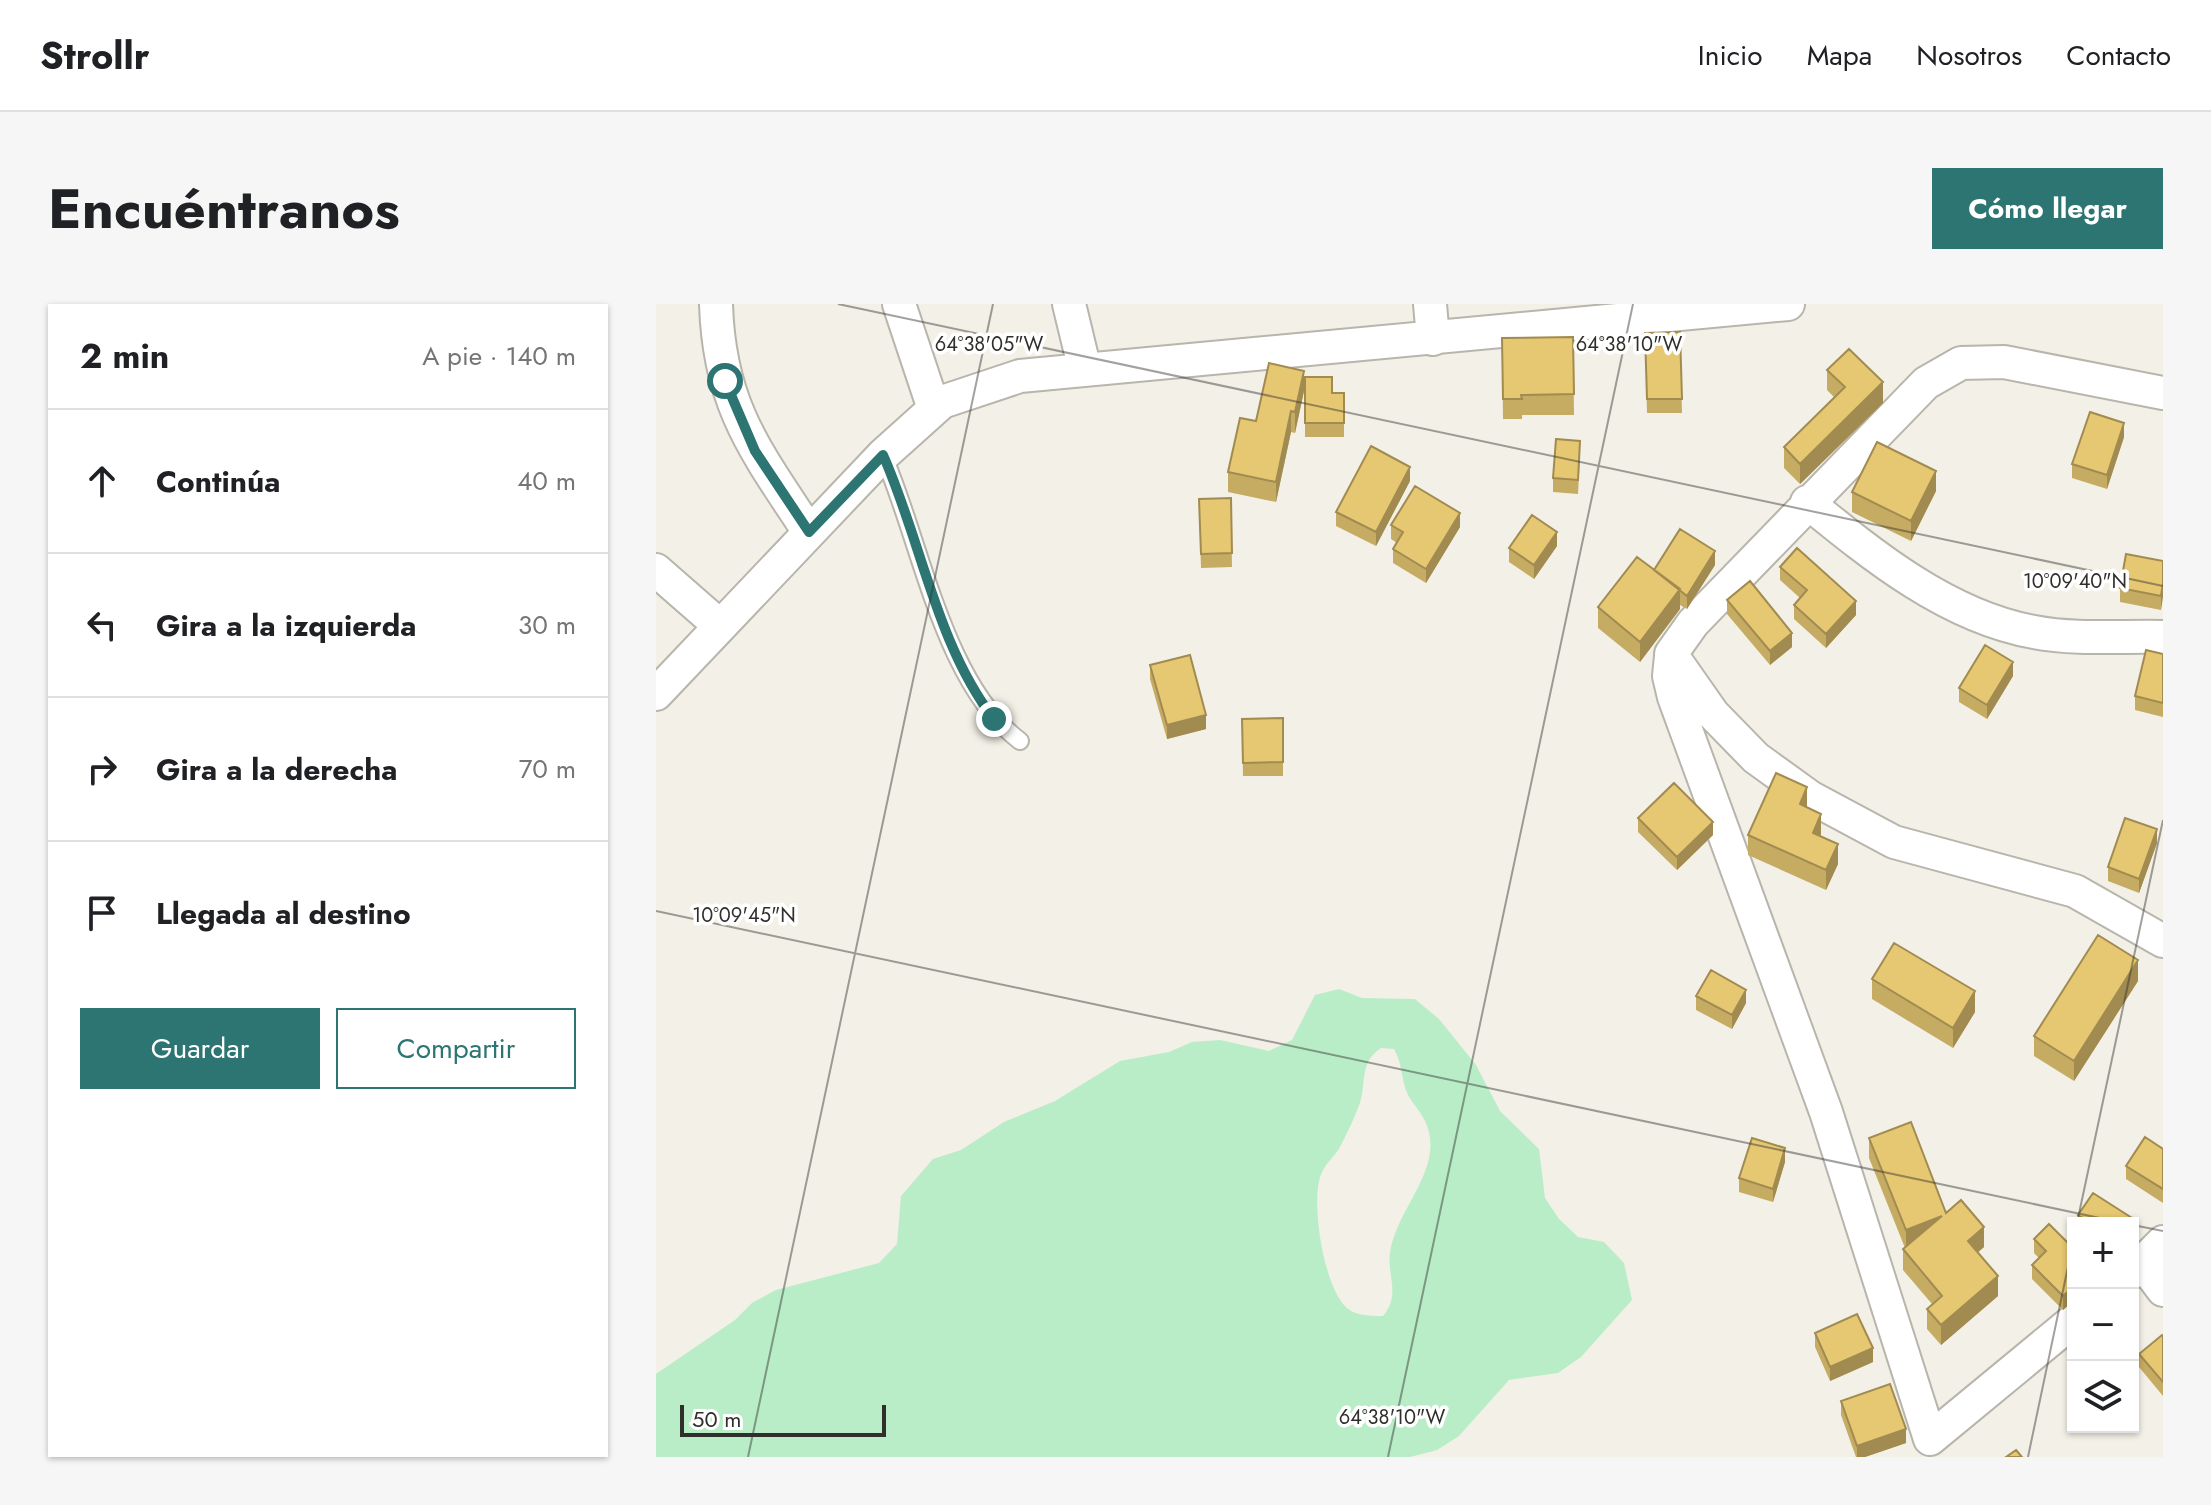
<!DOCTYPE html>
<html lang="es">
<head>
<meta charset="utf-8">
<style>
  body { margin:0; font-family:Jost,sans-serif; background:#f6f6f6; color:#202124 }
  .controls { position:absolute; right:24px; bottom:24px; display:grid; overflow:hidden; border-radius:0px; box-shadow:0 2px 6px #0004 }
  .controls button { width:72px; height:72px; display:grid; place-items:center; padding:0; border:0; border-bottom:2px solid #e0e0e0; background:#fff; color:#202124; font:40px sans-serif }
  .scale { position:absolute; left:24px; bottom:20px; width:206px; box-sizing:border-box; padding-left:8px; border:4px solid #302f2c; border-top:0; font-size:22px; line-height:28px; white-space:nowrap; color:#302f2c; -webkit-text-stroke:6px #fff; paint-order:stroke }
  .stop { position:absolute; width:24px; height:24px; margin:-18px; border:6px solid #2c7572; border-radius:50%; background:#fff }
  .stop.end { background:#2c7572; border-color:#fff; box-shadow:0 2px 8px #0008 }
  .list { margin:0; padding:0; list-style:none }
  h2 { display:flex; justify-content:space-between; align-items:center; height:104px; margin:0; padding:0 32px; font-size:34px }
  h2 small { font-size:26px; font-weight:400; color:#757577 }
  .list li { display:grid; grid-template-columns:52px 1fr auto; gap:24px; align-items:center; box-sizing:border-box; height:144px; padding:0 32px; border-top:2px solid #e0e0e0 }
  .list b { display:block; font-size:30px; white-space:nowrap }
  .list em { font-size:26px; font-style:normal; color:#757577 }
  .actions { display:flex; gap:16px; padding:24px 32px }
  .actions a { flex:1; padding:18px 0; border:2px solid #2c7572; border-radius:0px; text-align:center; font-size:28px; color:#2c7572 }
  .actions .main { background:#2c7572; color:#fff }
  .icon { flex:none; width:44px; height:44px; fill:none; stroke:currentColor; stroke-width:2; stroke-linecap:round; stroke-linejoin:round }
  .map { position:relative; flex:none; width:1507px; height:1153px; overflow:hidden; border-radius:0px }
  header { display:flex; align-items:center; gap:48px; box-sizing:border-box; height:112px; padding:0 40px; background:#fff; border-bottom:2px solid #e0e0e0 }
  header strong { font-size:38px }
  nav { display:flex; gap:44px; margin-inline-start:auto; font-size:28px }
  .intro { display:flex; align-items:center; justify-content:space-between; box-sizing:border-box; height:192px; padding:0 48px }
  h1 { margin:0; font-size:56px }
  .button { padding:20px 36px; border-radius:0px; background:#2c7572; color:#fff; font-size:28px; font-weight:700 }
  main { display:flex; gap:48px; padding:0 48px }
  aside { flex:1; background:#fff; border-radius:0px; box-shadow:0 2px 6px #0004 }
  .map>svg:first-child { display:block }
  .green { fill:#b8edc7; fill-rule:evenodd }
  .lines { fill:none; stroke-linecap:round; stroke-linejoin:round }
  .service-casing { stroke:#b8b5ac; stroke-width:20 }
  .minor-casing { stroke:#b8b5ac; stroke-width:36 }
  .service { stroke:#fff; stroke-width:16 }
  .minor { stroke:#fff; stroke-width:32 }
  .wall { fill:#c6ab62 }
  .shaded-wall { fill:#a18b50 }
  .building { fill:#e6c772; stroke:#a18b50; stroke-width:2 }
  .route { stroke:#2c7572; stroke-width:10 }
  .ticks { fill:none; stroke:#302f2c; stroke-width:2; stroke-opacity:0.45 }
  .ticks-label { font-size:20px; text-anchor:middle; fill:#302f2c; stroke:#fff; stroke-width:7; stroke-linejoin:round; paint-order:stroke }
</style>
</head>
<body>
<header>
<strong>Strollr</strong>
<nav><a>Inicio</a><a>Mapa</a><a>Nosotros</a><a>Contacto</a></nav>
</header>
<div class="intro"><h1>Encuéntranos</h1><a class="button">Cómo llegar</a></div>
<main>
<aside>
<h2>2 min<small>A pie · 140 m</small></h2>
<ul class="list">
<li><svg class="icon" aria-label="ahead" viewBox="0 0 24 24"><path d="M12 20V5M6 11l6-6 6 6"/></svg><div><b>Continúa</b></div><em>40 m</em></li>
<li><svg class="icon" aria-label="left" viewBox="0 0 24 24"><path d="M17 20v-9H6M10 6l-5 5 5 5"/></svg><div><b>Gira a la izquierda</b></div><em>30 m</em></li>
<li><svg class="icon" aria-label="right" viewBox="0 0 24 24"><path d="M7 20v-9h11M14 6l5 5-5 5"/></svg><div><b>Gira a la derecha</b></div><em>70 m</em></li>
<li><svg class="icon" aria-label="arrive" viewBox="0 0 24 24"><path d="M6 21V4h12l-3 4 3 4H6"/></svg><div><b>Llegada al destino</b></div></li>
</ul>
<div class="actions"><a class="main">Guardar</a><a>Compartir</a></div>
</aside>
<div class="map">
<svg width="1507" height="1153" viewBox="0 0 1507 1153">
  <rect width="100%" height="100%" fill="#f3f0e7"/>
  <path class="green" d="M683 685 706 694 759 695 783 715 820 761 844 807 883 845 889 894 903 915 922 933 948 938 968 959 976 996 925 1053 902 1069 853 1076 803 1132 781 1146 754 1153H0V1070L79 1016 96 999 120 986 223 959 241 940 245 892 277 855 305 846 348 818 399 797 464 757 513 748 536 738 564 736 613 747 636 736 659 691ZM725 744 738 745C747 760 745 777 752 791 757 800 765 808 769 817 791 863 740 904 734 949 731 972 745 991 727 1012 715 1012 700 1012 691 1004 668 985 653 895 666 868 670 859 679 852 684 843 690 831 697 817 702 804 712 782 701 760 725 744Z"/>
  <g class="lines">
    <defs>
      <path id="service" d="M227 151C265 238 287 379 364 437"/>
      <path id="minor" d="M60 0C63 102 100 147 153 228
        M243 0 278 105
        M413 0 429 66
        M774 0 777 35
        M1507 89 1348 58 1305 59 1270 79 1037 319 1015 350 1057 410 1100 454 1154 493 1238 538 1419 587 1507 637
        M1151 198C1216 251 1292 313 1378 328 1419 336 1465 332 1507 333
        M0 266 64 322
        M1015 352 1013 372 1018 393 1170 808 1274 1135 1417 1017
        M0 390 227 151 286 98 364 72 1132 0
        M1487 959 1507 986
        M1477 968 1507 938"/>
    </defs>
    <use href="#service" class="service-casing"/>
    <use href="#minor" class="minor-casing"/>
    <use href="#service" class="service"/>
    <use href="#minor" class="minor"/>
  </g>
  <path class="wall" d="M1024 28 1026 109H991L989 29Z
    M917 33 918 111H866V115H847L846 34Z
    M1171 66 1227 99 1144 180 1128 164V143L1178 93 1171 86Z
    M649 73 676 89H688V133H649Z
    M648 87 639 129 635 128 620 198 572 188V168L600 117Z
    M1468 133 1451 185 1416 174V160Z
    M924 151 922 190 897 188V174Z
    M754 177 720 242 680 222V208Z
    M1280 187 1255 237 1196 208V188Z
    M575 194 576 263 545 264 543 195Z
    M735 221 804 223 770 279 737 259V245L741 239 735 235Z
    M901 242 878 275 853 258V244Z
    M1507 257 1505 306 1464 298V284Z
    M1059 261 1031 305 1024 301V305L984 358 942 324V303Z
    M1124 263 1200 311 1170 344 1138 315V301L1144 294 1124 276Z
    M1071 296 1136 343 1114 361 1071 310Z
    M1507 350V413L1479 406V392Z
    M494 361 550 425 511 435 494 375Z
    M1357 372 1331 415 1303 398V384Z
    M627 414V472H587L586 415Z
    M1151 503 1165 530 1164 532 1182 560 1170 586 1092 551V531Z
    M982 514 1057 531 1021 566 982 528Z
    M1501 539 1483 589 1452 577V563Z
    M1216 675 1319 708 1297 744 1216 695Z
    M1482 677 1418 777 1378 752V732Z
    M1040 692 1090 699 1076 725 1040 706Z
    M1213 834 1328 943 1322 948 1342 992 1285 1041 1271 1025V1005L1276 1000 1247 966V945L1249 944 1213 854Z
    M1507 845V899L1470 875V862Z
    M1129 858 1117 898 1083 888V874Z
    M1422 911 1476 919H1422Z
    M1378 935 1417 944V997L1407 1006 1376 975V961L1383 954 1378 949Z
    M1159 1029 1217 1058 1174 1077 1159 1043Z
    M1507 1032V1092L1483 1063V1050Z
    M1185 1097 1250 1139 1209 1153H1200L1185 1111Z"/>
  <path class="shaded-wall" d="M648 67V87L639 129V108Z
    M1227 78V99L1144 180V160Z
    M635 107V128L620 198V178Z
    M1468 119V133L1451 185V171Z
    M754 163V177L720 242V228Z
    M1280 167V187L1255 237V217Z
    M804 209V223L770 279V265Z
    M901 228V242L878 275V261Z
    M1059 247V261L1031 305V292Z
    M1507 279V293L1505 306V292Z
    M1024 285V305L984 358V338Z
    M1200 297V311L1170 344V330Z
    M1136 329V343L1114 361V347Z
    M1357 358V372L1331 415V401Z
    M550 411V425L511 435V421Z
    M1151 483V503L1144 500Z
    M1165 510V530L1157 549V529Z
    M1057 518V531L1021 566V553Z
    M1501 525V539L1483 589V575Z
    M1182 540V560L1170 586V566Z
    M1482 656V677L1418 777V757Z
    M1090 686V699L1076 725V711Z
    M1319 687V708L1297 744V724Z
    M1129 844V858L1117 898V885Z
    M1286 912 1250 946V926Z
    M1328 923V943L1312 957V937Z
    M1342 972V992L1285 1041V1021Z
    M1417 983V997L1407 1006V992Z
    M1217 1044V1058L1174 1077V1063Z
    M1250 1125V1139L1209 1153H1201V1142Z"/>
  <path class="building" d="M1024 28 1026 95H991L989 29Z
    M917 33 918 90 865 91 866 95H847L846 34Z
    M1193 45 1227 78 1144 160 1128 143 1189 83 1171 66Z
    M613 59 648 67 639 108 635 107 620 178 572 168 584 114 600 117Z
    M649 73H676V89H688V119H649Z
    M1434 108 1468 119 1451 171 1416 160Z
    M900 135 924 137 922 176 897 174Z
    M1221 138 1280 167 1255 217 1196 188Z
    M715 142 754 163 720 228 680 208Z
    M759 182 804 209 770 265 737 245 747 228 735 221Z
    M575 194 576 249 545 250 543 195Z
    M876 211 901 228 878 261 853 244Z
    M1024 225 1059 247 1031 292 998 266Z
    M1141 244 1200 297 1170 330 1138 301 1151 286 1124 263Z
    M1470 250 1507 257V279L1505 292 1464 284Z
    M981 253 1024 285 984 338 942 303Z
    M1094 277 1136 329 1114 347 1071 296Z
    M1329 341 1357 358 1331 401 1303 384Z
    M1490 346 1507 350V399L1479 392Z
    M534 351 550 411 511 421 494 361Z
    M627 414V458L587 459 586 415Z
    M1120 469 1151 483 1144 500 1165 510 1157 529 1182 540 1170 566 1092 531Z
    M1018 479 1057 518 1021 553 982 514Z
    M1469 514 1501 525 1483 575 1452 563Z
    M1442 631 1482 656 1418 757 1378 732Z
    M1238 639 1319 687 1297 724 1216 675Z
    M1055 666 1090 686 1076 711 1040 692Z
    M1255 818 1290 909 1305 896 1328 923 1312 937 1342 972 1285 1021 1271 1005 1286 992 1247 945 1286 912 1250 926 1213 834Z
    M1489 833 1507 845V885L1470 862Z
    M1096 834 1129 844 1117 885 1083 874Z
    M1437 889 1476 914 1472 919H1435L1422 911Z
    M1393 920 1417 944V983L1407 992 1376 961 1390 947 1378 935Z
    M1201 1010 1217 1044 1174 1063 1159 1029Z
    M1506 1031 1507 1032V1078L1483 1050Z
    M1234 1080 1250 1125 1201 1142 1185 1097Z
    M1360 1146 1366 1153H1350Z"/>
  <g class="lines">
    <path class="route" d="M69 77 99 147 153 228 227 151C265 236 280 340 338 415"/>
  </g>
  <path class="ticks" d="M182 0 1507 282M0 607 1467 919M1421 919 1507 516M1477 921 1507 927M92 1153 337 0M732 1153 977 0M1372 1153 1417 939"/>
  <g class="ticks-label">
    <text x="333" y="47">64°38'05"W</text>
    <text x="973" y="47">64°38'10"W</text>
    <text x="1419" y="284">10°09'40"N</text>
    <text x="88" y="618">10°09'45"N</text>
    <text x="736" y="1120">64°38'10"W</text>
  </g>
</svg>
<div class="controls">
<button>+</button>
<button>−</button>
<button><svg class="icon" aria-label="layers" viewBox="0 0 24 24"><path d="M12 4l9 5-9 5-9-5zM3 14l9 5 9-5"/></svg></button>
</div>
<div class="scale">50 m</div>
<div class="stop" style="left:69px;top:77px"></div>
<div class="stop end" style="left:338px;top:415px"></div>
</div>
</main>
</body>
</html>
